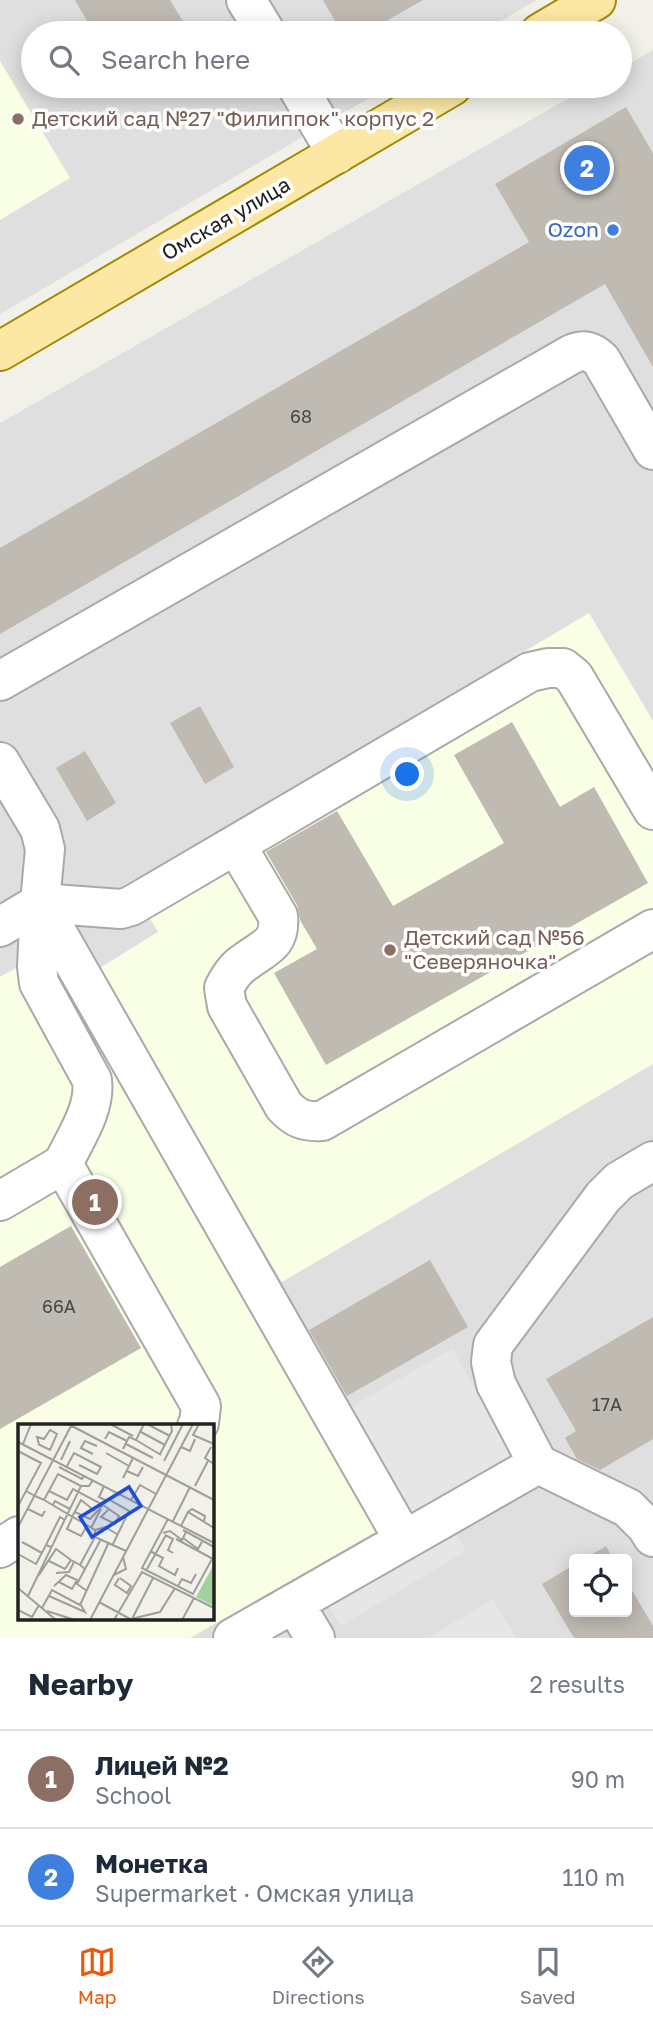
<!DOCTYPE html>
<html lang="en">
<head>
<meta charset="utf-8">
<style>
  body { margin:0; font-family:"Golos Text",sans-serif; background:#f6f6f7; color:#1f2937 }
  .controls { position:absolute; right:21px; bottom:21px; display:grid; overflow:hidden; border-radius:7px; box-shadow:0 4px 18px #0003 }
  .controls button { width:63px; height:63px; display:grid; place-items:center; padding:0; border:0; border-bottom:2px solid #e0e1e3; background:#fff; color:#1f2937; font:35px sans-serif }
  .you { position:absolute; left:408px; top:775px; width:24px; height:24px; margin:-18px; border:5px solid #fff; border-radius:50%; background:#1a73e8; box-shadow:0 0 0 10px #1a73e833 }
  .badge { display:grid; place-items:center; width:46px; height:46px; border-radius:50%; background:#ea580c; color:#fff; font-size:23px; font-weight:700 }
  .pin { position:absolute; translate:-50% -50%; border:4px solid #fff; box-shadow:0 2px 7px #0006 }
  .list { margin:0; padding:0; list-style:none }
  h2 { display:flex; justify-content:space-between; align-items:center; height:91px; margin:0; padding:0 28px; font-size:30px }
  h2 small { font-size:23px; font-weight:400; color:#747a83 }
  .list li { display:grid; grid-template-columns:46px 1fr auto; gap:21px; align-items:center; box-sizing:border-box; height:98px; padding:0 28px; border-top:2px solid #e0e1e3 }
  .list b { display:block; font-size:26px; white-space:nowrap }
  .list p { margin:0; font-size:23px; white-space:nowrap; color:#747a83 }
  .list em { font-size:23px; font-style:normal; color:#747a83 }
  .icon { flex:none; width:38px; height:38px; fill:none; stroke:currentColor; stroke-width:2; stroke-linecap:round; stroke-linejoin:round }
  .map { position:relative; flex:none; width:653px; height:1638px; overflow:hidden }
  .search { position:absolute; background:#fff; box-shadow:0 4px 18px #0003; left:21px; right:21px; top:21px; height:77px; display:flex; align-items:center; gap:18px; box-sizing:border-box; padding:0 24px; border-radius:38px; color:#747a83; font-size:26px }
  .sheet { height:287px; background:#fff }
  nav { display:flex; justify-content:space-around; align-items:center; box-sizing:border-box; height:98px; border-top:2px solid #e0e1e3; background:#fff; font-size:19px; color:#747a83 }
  nav a { display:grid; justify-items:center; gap:4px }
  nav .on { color:#ea580c }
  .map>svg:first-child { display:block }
  .residential { fill:#e0dfdf; fill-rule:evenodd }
  .education { fill:#f9ffe5; fill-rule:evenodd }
  .parking { fill:#e6e6e6 }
  .building { fill:#bfbab2 }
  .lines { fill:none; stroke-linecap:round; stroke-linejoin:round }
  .minor-casing { stroke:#a9a9a9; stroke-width:42 }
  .major-casing { stroke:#9f8b01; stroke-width:42 }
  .minor { stroke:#fff; stroke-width:38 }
  .major { stroke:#fce8a4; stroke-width:38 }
  .education-dot { fill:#8d6e63; stroke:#fff; stroke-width:2.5 }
  .shop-dot { fill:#3f7fe0; stroke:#fff; stroke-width:2.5 }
  .labels { text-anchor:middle; stroke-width:7; stroke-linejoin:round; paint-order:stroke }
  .number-label { font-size:18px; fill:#494846 }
  .education-label { font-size:21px; fill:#785e54; stroke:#fff; text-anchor:start }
  .street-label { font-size:21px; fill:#222; stroke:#fff }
  .shop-label { font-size:21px; fill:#366cbe; stroke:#fff; text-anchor:end }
  .inset-road { fill:none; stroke:#9f9e99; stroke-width:2 }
  .view { fill:#1d4ed8; fill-opacity:0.15; stroke:#1d4ed8; stroke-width:3.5 }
  .inset-edge { fill:none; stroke:#222; stroke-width:3.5 }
</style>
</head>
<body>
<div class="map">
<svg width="653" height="1638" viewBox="0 0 653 1638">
  <rect width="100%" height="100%" fill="#f2f1e9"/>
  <path class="residential" d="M0 0H537L480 33H33V86H390L0 314Z
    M653 50V1638H0V423L590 86H620V69ZM19 1426H212V1619H19ZM574 1559H627V1612H574Z"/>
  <path class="education" d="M0 61 70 178 0 220Z
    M589 613 653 721V1064L282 1282 98 969 158 932 130 886Z
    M57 966 377 1531 190 1638H0V977L16 968ZM19 1426H212V1619H19Z"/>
  <path class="parking" d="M452 1349 514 1457 411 1516 349 1408Z
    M452 1528 466 1551 341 1626 327 1603Z
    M493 1599 516 1638H428Z"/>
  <path class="building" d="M75 0H170L190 33H94Z
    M323 0H423L365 33H342Z
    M626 107 653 153V367L605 284 0 634V548L529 242 495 184Z
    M200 706 234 767 205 784 170 723Z
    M512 722 560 807 594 787 648 883 326 1065 274 973 317 949 300 920 297 905 266 852 337 811 393 906 504 843 454 755Z
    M85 751 116 803 87 821 56 768Z
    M71 1226 141 1348 0 1429V1267Z
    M430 1260 468 1327 347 1396 309 1330Z
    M653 1317V1439L600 1470 577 1459 565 1438 576 1431 546 1379Z
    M606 1546 613 1559H584Z
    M574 1565V1612H627V1582L653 1626V1638H574L542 1584Z"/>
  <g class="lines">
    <defs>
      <path id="minor" d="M246 0 266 33
        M297 86 337 154
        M0 681 572 354C585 349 591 351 601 360L653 450
        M0 762 40 829 45 849 40 903 0 927
        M236 845 278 916C281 944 265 947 245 962 235 968 229 978 224 988L227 1006 284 1106C296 1119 305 1122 322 1121L653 929
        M40 903 121 909 131 906 530 672 548 668H563L574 677 653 810
        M40 903 404 1540
        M40 903 37 967 39 983 92 1080C96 1109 75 1138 63 1164L201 1406 199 1423 197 1426
        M0 1201 63 1164
        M538 1464 496 1384 491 1362 493 1345 603 1197 619 1181 653 1161
        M0 1548 19 1536
        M294 1603 315 1638
        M233 1638 538 1464 628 1508 646 1526 653 1537"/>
      <path id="major" d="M540 33 596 0
        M0 351 452 86"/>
    </defs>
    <use href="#minor" class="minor-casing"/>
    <use href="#major" class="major-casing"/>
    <use href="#minor" class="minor"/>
    <use href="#major" class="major"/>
  </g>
  <g class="education-dot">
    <circle cx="18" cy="119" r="7"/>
    <circle cx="390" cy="950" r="7"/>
  </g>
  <circle class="shop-dot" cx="613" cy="230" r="7"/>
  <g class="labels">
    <g class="number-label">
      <text x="301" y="423">68</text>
      <text x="59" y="1313">66А</text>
      <text x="607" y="1411">17А</text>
    </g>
    <g class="education-label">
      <text x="32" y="126">Детский сад №27 "Филиппок" корпус 2</text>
      <text x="404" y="945">Детский сад №56<tspan x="404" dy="24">"Северяночка"</tspan></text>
    </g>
    <g class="street-label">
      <text transform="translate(226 219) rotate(-30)" y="7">Омская улица</text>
    </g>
    <g class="shop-label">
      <text x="599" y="237">Ozon</text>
    </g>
  </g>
  <g transform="translate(18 1424)">
    <rect width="196" height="196" fill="#f2f1e9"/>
    <path d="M195 142 196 143V182L178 173Z" fill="#a2d19e"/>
    <path class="inset-road" d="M50 0 196 76M129 0 152 12M181 0 175 11 196 20M94 1 115 12M123 8 147 21M87 15 91 8 109 17M118 16 143 31M0 18 196 119M5 20 13 0M20 20 32 26 39 10 32 6 26 15 19 13 21 20M108 20 135 34M163 23 172 27 177 15M193 23 187 34 196 40M105 25 111 13 118 16 126 0M0 27 23 39 8 67M88 29 111 42M75 30 63 24 67 17 79 22M142 30 154 7 153 0M43 36 52 17M146 37 165 0M49 42 56 29 83 43 79 50 61 41M41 43 64 55 66 52M109 47 120 52 125 43M105 54 115 34M86 62 81 73 89 77M177 62 190 37M31 67 49 76 55 65 85 81 90 75 111 87 95 120M17 72 26 76 40 50 63 62M26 76 77 106V113L108 127M113 76 122 61 138 70M35 81 37 77 52 85M85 81 101 92 97 100 83 93 90 86M0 82 8 67 17 72M10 85 24 92 27 87M57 88 72 95 85 81M170 88 174 85 187 92 186 97M54 93 63 76 77 87M54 94 49 105 63 112 69 102M150 95 124 144 175 170 194 135M155 97 172 63M163 102 170 88 196 104M0 103 53 2M73 104 83 85M77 106 87 103 99 110M165 106 196 123M145 109 152 107 164 116 168 108M147 111 155 115 150 126 155 129M165 114 180 125 185 116M158 115 195 135M4 118 24 129M28 121 42 93 47 96M132 127 145 134 141 142 157 151 160 144M0 130 18 140 28 121 33 123M31 137 47 145 53 136 62 141M67 145 62 141 77 113M129 145 148 111M38 149 51 148 56 138M21 151 38 125 53 136M96 151 108 145 105 133M101 154 97 161 109 169 113 162 102 154M36 162 48 151 59 156 54 165 41 158M160 162 164 155 173 159 178 150M0 164 38 196M69 167 59 160 83 115M10 172 63 62H71L75 56M31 172 67 188 63 181M81 178 114 196M24 184 34 166 62 181 91 118M0 186 14 193 21 181M29 187 57 196M113 195 142 188 157 164M114 195 135 154M72 196 175 0M96 196 124 148 196 184M164 196 176 174"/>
    <path class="view" d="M111 63 123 82 74 113 62 93Z"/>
    <rect width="196" height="196" class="inset-edge"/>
  </g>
</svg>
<div class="controls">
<button><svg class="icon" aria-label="locate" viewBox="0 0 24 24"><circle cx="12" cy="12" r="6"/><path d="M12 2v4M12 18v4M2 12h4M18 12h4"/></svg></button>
</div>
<div class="you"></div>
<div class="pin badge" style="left:95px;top:1202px;background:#8d6e63">1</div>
<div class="pin badge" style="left:587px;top:168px;background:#3f7fe0">2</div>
<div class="search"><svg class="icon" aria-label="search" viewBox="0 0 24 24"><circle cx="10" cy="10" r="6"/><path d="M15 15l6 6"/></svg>Search here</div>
</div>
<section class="sheet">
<h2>Nearby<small>2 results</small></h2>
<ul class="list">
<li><span class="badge" style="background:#8d6e63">1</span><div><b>Лицей №2</b><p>School</p></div><em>90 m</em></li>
<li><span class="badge" style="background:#3f7fe0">2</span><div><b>Монетка</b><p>Supermarket · Омская улица</p></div><em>110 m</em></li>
</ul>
</section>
<nav>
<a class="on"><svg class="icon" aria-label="map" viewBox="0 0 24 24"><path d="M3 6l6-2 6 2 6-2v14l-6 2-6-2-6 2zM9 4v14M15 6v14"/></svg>Map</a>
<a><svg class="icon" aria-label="directions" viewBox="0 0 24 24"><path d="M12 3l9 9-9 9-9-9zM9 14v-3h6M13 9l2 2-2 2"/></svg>Directions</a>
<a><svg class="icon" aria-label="saved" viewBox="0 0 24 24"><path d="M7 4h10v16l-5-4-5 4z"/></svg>Saved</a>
</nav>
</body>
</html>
